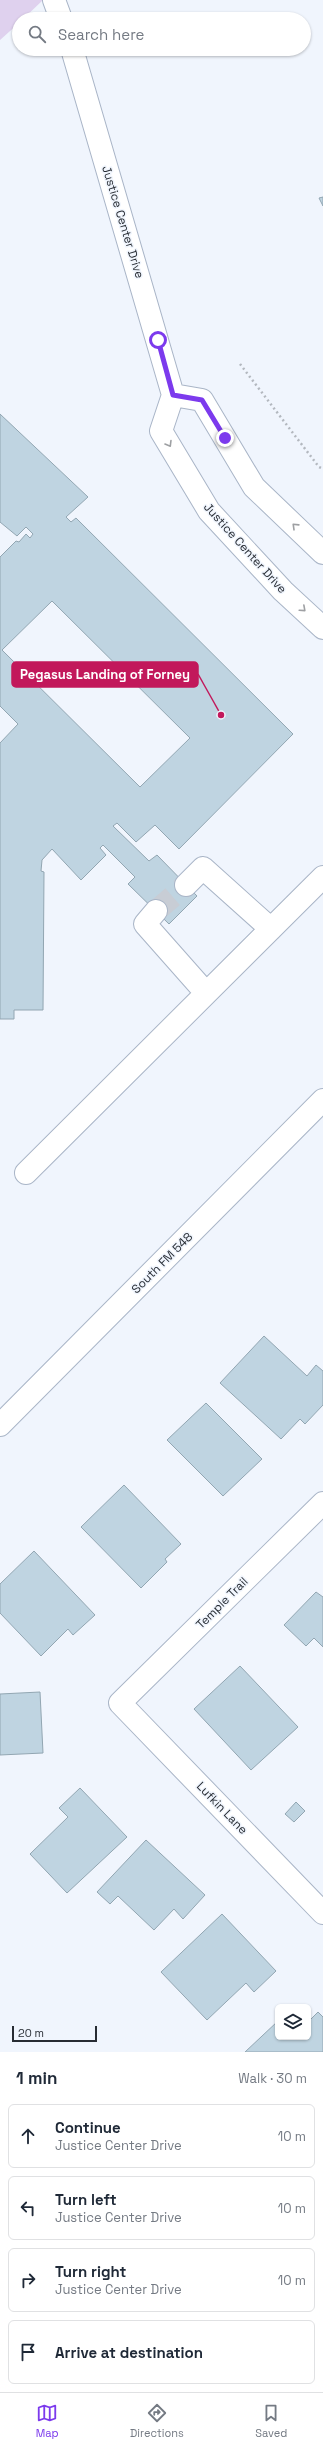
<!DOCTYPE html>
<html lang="en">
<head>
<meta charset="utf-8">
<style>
  body { margin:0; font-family:"Space Grotesk",sans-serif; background:#f2f2f3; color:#1f2937 }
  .controls { position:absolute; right:12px; bottom:12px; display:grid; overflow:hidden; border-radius:6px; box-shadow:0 1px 3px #0004 }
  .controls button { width:36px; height:36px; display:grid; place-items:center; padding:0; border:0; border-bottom:1px solid #e0e1e3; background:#fff; color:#1f2937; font:20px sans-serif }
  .scale { position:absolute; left:12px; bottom:10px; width:85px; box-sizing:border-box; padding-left:4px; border:2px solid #272c33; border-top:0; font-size:11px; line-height:14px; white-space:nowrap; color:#272c33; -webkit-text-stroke:3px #f0f5fd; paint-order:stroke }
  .stop { position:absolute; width:12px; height:12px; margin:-9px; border:3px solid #7c3aed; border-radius:50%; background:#fff }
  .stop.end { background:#7c3aed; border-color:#fff; box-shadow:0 1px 4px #0008 }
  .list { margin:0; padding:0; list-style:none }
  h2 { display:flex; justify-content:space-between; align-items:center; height:52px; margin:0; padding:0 16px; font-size:17px }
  h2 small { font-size:13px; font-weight:400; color:#747a83 }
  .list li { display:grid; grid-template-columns:26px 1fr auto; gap:12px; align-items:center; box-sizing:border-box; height:64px; margin:0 8px 8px; padding:0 8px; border:1px solid #e0e1e3; border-radius:6px }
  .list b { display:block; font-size:15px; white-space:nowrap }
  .list p { margin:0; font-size:13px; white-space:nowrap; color:#747a83 }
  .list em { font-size:13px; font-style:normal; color:#747a83 }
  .icon { flex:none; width:22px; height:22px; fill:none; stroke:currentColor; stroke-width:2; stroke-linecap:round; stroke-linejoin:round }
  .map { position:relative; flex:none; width:323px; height:2052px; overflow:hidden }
  .search { position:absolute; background:#fff; box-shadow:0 1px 3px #0004; left:12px; right:12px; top:12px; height:44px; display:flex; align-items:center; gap:10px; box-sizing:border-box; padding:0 14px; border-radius:22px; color:#747a83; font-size:15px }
  .sheet { height:340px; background:#fff }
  nav { display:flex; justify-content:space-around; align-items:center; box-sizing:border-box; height:56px; border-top:1px solid #e0e1e3; background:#fff; font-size:11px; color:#747a83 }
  nav a { display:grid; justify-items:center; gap:2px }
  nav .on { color:#7c3aed }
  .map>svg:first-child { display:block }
  .green { fill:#dfd1ee }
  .building { fill:#bfd4e1; stroke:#92a6b2; fill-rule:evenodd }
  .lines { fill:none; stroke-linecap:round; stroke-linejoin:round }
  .minor-tunnel { stroke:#c8cdd5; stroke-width:22; stroke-dasharray:22 11; stroke-linecap:butt }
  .minor-casing { stroke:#a9b5c7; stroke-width:24 }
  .major-casing { stroke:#a9b5c7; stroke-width:24 }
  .path { stroke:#b3b8bf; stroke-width:2.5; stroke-dasharray:2 3; stroke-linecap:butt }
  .minor { stroke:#fff; stroke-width:22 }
  .major { stroke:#fff; stroke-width:22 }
  .oneway { stroke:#9ea0a3 }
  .route { stroke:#7c3aed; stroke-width:5 }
  .labels { text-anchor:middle; stroke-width:3; stroke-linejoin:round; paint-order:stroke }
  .street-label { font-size:12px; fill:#272c33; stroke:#f0f5fd }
  .leader { fill:none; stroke:#c2185b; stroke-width:1.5 }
  .callout-dot { fill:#c2185b; stroke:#f0f5fd; stroke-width:1.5 }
  .callout { fill:#c2185b; stroke:#c2185b; stroke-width:1.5 }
  .callout-label { font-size:13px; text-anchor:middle; font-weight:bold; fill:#fff }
</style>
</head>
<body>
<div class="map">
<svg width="323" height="2052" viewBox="0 0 323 2052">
  <rect width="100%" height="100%" fill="#f0f5fd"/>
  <path class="green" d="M0 0H43L23 19H19V23L0 40Z"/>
  <path class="building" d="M323 197V206L319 198Z
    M0 414 88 497 66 517 71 522 76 518 293 734 179 849 155 825 136 842 117 823 113 826 149 861 157 855 197 896 169 924 128 884 135 877 103 845 100 848 106 855 81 880 52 849 42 860 41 871 44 872 43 1010H14V1019H0V743L18 724 0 706V557L16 541 19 542 26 534 30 538 33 534 26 527 17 536 0 522ZM52 601 190 738 140 787 2 650Z
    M264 1336 307 1376 316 1365 323 1371V1405L305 1424 300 1419 281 1439 220 1383Z
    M206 1403 262 1459 223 1496 167 1440Z
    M124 1485 181 1544 165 1559 167 1562 141 1588 81 1527Z
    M34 1551 95 1615 73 1635 68 1629 41 1656 0 1613V1584Z
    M316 1592 323 1597V1647L314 1638 306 1646 284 1625Z
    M240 1666 298 1727 251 1770 194 1709Z
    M40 1692 43 1753 0 1755V1694Z
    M80 1788 127 1837 67 1893 30 1854 68 1817 59 1808Z
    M296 1802 305 1811 294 1822 285 1814Z
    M146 1840 205 1895 183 1919 174 1909 154 1930 118 1896 110 1904 97 1892Z
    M222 1914 276 1971 254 1992 246 1983 207 2020 161 1972Z
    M318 2012 323 2017V2052H245L278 2021V2037H308V2022Z"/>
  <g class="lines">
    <path class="minor-tunnel" d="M156 911 186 885"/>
    <defs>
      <path id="minor" d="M54 0 61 19
        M72 49 173 395 161 431 209 511 283 591 323 628
        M173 395 202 400 254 487 323 553
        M186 885 203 868 271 929
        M156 911 145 924 206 993
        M26 1173 323 877
        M323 1503 120 1703 323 1913"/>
      <path id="major" d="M0 1425 323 1100"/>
    </defs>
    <use href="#minor" class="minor-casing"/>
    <use href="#major" class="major-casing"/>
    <path class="path" d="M240 364 319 467 323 469"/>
    <use href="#minor" class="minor"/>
    <use href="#major" class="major"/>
  </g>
  <defs><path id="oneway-chevron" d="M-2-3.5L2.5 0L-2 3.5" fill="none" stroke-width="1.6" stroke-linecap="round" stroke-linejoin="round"/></defs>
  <g class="oneway">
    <use href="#oneway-chevron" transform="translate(169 444) rotate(59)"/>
    <use href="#oneway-chevron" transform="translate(295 526) rotate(-136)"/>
    <use href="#oneway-chevron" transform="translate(303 609) rotate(42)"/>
  </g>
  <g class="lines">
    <path class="route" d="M158 340 173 395 202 400 225 438"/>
  </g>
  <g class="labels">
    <g class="street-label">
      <text transform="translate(123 222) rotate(73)" y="4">Justice Center Drive</text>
      <text transform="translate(245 548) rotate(48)" y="4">Justice Center Drive</text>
      <text transform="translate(162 1263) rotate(-45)" y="4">South FM 548</text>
      <text transform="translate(222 1603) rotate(-45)" y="4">Temple Trail</text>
      <text transform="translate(222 1808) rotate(46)" y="4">Lufkin Lane</text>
    </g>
  </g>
  <path class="leader" d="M221 715L198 674"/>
  <circle class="callout-dot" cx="221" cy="715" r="4"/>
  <rect class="callout" x="12" y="662" width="186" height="25" rx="4"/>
  <g class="callout-label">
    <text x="105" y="679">Pegasus Landing of Forney</text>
  </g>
</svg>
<div class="controls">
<button><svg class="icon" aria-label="layers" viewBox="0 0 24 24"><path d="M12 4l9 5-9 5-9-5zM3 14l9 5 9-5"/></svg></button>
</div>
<div class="scale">20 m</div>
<div class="stop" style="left:158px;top:340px"></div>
<div class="stop end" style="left:225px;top:438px"></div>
<div class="search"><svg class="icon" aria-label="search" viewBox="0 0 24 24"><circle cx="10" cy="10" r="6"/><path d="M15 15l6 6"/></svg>Search here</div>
</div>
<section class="sheet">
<h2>1 min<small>Walk · 30 m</small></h2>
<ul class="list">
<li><svg class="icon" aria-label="ahead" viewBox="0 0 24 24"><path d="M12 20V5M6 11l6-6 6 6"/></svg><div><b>Continue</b><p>Justice Center Drive</p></div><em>10 m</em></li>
<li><svg class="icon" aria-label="left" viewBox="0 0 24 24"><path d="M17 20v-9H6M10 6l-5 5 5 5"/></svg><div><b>Turn left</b><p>Justice Center Drive</p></div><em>10 m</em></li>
<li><svg class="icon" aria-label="right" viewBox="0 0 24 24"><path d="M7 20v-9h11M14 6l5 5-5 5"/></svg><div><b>Turn right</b><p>Justice Center Drive</p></div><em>10 m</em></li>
<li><svg class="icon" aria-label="arrive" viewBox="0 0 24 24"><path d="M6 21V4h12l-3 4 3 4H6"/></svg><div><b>Arrive at destination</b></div></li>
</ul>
</section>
<nav>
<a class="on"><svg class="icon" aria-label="map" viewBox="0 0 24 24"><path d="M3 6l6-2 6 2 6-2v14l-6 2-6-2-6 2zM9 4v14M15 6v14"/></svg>Map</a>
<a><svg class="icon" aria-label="directions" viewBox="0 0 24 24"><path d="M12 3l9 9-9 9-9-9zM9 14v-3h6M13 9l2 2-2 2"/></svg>Directions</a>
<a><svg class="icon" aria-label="saved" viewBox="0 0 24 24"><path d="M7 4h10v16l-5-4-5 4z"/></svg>Saved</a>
</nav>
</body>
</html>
